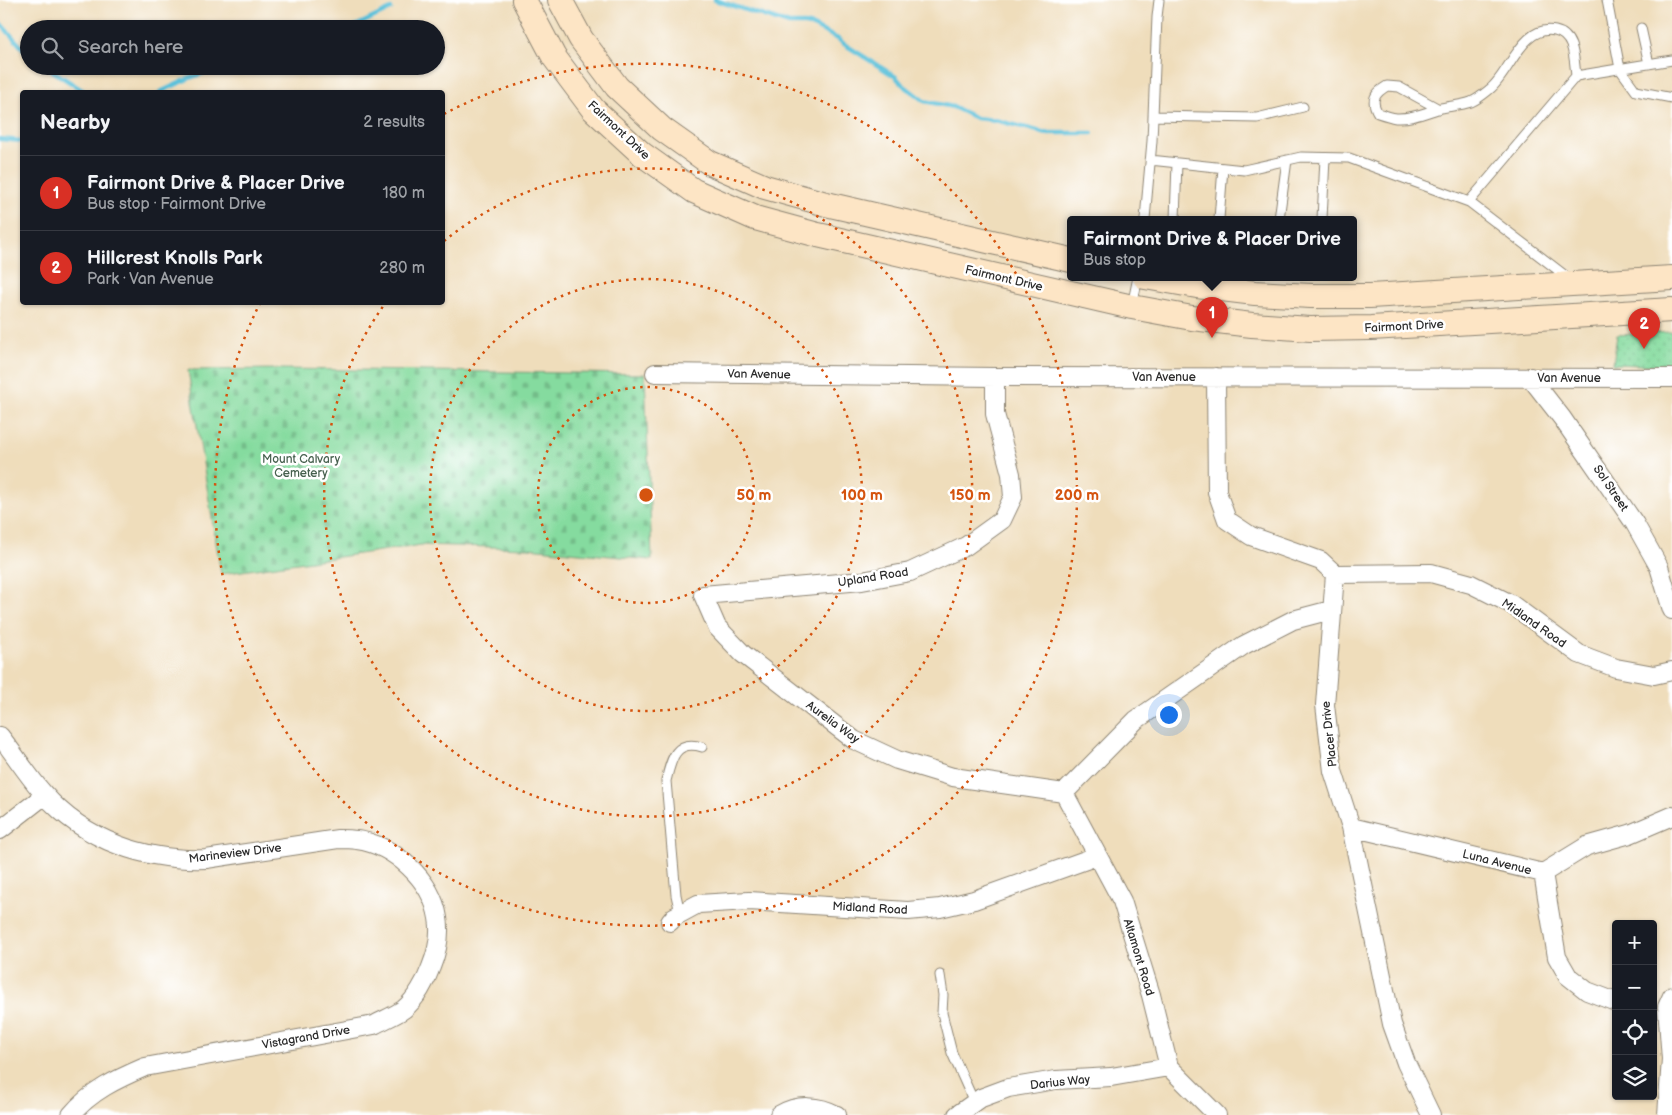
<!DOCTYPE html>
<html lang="en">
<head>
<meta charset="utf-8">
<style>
  body { margin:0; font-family:"Balsamiq Sans",sans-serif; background:#242831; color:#f1f3f6 }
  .controls { position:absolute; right:15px; bottom:15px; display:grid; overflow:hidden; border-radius:5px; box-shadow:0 1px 4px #0004 }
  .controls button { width:45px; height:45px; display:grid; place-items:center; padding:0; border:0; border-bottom:1px solid #363941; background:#171b24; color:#f1f3f6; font:25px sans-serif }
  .you { position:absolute; left:1168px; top:714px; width:18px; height:18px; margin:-12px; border:4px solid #fff; border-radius:50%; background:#1a73e8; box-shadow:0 0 0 8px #1a73e833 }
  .badge { display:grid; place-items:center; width:32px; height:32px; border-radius:50%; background:#d93025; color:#fff; font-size:16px; font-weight:700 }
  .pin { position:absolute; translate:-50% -41px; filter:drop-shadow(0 1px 2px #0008) }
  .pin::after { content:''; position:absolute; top:26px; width:18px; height:15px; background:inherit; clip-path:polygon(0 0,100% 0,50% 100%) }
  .popup { position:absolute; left:1067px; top:216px; width:290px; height:65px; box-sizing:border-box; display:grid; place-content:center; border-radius:5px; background:#171b24; filter:drop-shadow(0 1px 4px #0005); font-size:16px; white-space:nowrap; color:#9ea1a6 }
  .popup b { font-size:19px; color:#f1f3f6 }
  .popup::after { content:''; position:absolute; left:50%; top:100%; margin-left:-10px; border:10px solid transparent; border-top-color:#171b24 }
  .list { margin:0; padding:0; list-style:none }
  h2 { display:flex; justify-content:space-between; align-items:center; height:65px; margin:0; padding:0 20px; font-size:21px }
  h2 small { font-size:16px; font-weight:400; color:#9ea1a6 }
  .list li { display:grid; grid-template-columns:32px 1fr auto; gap:15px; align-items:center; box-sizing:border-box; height:75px; padding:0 20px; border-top:1px solid #363941 }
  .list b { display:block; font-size:19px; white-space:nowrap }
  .list p { margin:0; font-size:16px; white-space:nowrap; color:#9ea1a6 }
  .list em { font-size:16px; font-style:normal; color:#9ea1a6 }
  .icon { flex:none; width:28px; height:28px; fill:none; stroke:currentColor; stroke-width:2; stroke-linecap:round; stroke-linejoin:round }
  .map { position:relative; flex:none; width:1672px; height:1115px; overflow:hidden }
  .search { position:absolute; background:#171b24; box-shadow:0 1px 4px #0004; left:20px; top:20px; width:425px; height:55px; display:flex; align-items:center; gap:12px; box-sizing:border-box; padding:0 18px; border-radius:28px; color:#9ea1a6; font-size:19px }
  .panel { position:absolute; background:#171b24; box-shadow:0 1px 4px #0004; left:20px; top:90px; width:425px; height:215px; border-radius:5px }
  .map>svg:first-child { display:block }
  .green { fill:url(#green-dots); stroke:#588365 }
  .cemetery { fill:url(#cemetery-stones); stroke:#588365 }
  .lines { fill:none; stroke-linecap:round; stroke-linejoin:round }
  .stream { stroke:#5cc1da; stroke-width:4.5 }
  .service-casing { stroke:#8d8473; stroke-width:11 }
  .minor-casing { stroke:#8d8473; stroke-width:20 }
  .secondary-casing { stroke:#8d8473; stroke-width:26 }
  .service { stroke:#fff; stroke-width:9 }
  .minor { stroke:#fff; stroke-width:18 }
  .secondary { stroke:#fde5c5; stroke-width:24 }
  .ring { fill:none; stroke:#d5540f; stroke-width:2.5; stroke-dasharray:2.5 5 }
  .labels { text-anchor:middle; stroke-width:5; stroke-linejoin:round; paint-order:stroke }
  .street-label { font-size:12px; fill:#2b2b2b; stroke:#fff }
  .park-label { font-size:12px; fill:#46604e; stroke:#fff }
  .centre { fill:#d5540f; stroke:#fff; stroke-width:2.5 }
  .ring-label { font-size:15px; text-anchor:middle; font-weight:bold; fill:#d5540f; stroke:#fff; stroke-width:5; stroke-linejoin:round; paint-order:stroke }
</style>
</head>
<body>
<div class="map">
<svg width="1672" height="1115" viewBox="0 0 1672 1115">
  <defs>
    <pattern id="green-dots" width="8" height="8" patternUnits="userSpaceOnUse" patternTransform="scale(1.25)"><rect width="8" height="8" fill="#85db9f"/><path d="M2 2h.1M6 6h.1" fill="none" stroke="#73bc89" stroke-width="1.8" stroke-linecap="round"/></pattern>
    <pattern id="cemetery-stones" width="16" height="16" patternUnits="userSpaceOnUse" patternTransform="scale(1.25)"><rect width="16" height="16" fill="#85db9f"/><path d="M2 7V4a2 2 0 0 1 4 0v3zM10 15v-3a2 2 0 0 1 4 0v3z" fill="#73bc89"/></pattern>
  </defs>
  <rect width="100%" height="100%" fill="#fff"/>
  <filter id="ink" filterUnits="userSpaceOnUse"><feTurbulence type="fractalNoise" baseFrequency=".02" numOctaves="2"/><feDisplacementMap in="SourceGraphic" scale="10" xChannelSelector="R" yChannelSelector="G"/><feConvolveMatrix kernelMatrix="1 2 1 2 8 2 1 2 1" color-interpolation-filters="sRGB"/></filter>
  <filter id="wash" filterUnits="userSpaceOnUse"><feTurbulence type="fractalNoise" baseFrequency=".0096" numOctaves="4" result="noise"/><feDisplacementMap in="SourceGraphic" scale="20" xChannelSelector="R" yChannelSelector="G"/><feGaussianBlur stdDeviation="1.12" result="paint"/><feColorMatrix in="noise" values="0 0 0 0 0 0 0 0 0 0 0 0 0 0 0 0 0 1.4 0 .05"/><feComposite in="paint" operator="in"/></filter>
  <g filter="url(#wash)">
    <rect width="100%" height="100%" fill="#efddbb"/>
    <path class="green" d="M1672 332V366L1613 364 1617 335Z"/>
    <path class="cemetery" d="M281 369 645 374 652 560 528 548 421 545 221 574 188 370Z"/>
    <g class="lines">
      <path class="stream" d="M715 0 789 24H805L813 26 838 39 844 44 896 77 902 84 924 101 953 107 976 118 995 120 1046 133H1092
        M0 23 29 55
        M349 29 391 9
        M45 66 85 92
        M160 92 190 78 224 66
        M0 139 22 141"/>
    </g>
  </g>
  <g filter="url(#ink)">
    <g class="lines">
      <defs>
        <path id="service" d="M1607 0 1620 69 1636 91 1672 98
          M1641 28 1649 64
          M1439 109 1399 87 1387 86C1375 93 1370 100 1378 113 1384 115 1390 117 1396 118 1412 119 1427 112 1441 108 1451 106 1462 105 1471 102 1478 99 1485 93 1490 89 1510 73 1522 24 1555 31 1575 35 1574 60 1576 76
          M1153 116 1257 118 1303 107
          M1150 160 1244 170 1301 157 1349 158 1469 202 1571 280
          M1469 202 1576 76 1672 60
          M1145 219 1152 141 1157 17 1159 0
          M1175 219 1177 163
          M1219 219 1223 168
          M1279 219 1287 160
          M1322 219 1325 158
          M1132 306 1138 277
          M680 913 676 895 666 781C671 760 675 739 702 747
          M940 975 943 995 942 1013 952 1053 974 1102"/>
        <path id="minor" d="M655 373 995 377 1672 378
          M995 377V414L1011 474 1013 497 1002 520 966 546 910 572 862 581 703 595 717 627 743 654 854 740 897 760 953 777 1064 793
          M1216 377 1217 492 1227 520 1251 536 1321 561 1335 574 1325 705 1333 771 1351 827 1392 1024 1406 1063 1431 1115
          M1530 377 1562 418 1635 524 1659 567 1672 610
          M1335 574 1431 573 1471 584 1511 604 1579 654 1616 668 1654 675 1672 671
          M0 736C15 755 28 776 44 794 85 841 146 861 206 859L338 839C344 839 351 839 357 840 394 845 432 880 438 918 441 934 437 952 431 967 426 981 416 999 404 1009 396 1015 383 1020 374 1025L145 1067C117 1079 91 1091 71 1115
          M1064 793 1122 901 1151 995 1169 1067 1217 1115
          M1064 793 1136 720 1244 645 1293 620 1331 610
          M1351 827 1543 873 1557 957 1568 976 1587 991 1616 1002
          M0 830 45 795
          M1543 873 1587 846 1630 834 1672 816
          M670 922 674 917 698 904 749 901 908 911 940 908 974 900 1097 856
          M779 1115C797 1104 819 1105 837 1115
          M957 1115 981 1098 1008 1088 1056 1080 1111 1077 1169 1067
          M1667 1115 1671 1059 1667 1007 1672 996"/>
        <path id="secondary" d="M524 0 554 57 593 109 642 154 694 191 755 218 818 235 1132 307 1192 318 1252 325 1310 329 1371 328 1672 310
          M560 0 581 39 617 87 662 129 710 163 765 187 826 204 1071 260
          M1145 277 1197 286 1255 293 1311 296H1370L1672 278"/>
      </defs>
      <use href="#service" class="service-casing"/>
      <use href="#minor" class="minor-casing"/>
      <use href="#secondary" class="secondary-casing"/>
      <use href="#service" class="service"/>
      <use href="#minor" class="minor"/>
      <use href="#secondary" class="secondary"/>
    </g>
  </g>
  <g class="ring">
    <circle cx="646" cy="495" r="108"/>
    <circle cx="646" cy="495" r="216"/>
    <path d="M444 241A324 324 0 1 1 384 305"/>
    <path d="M444 114A431 431 0 1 1 260 303"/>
  </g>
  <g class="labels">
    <g class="street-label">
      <text transform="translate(619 130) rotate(43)" y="4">Fairmont Drive</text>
      <text transform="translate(1004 278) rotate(13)" y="4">Fairmont Drive</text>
      <text transform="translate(1404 326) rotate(-3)" y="4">Fairmont Drive</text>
      <text transform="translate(759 374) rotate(1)" y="4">Van Avenue</text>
      <text x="1164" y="381">Van Avenue</text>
      <text x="1569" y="382">Van Avenue</text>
      <text transform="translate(1611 488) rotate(56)" y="4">Sol Street</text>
      <text transform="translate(873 577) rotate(-9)" y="4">Upland Road</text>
      <text transform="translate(1534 623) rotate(35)" y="4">Midland Road</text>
      <text transform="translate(833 722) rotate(36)" y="4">Aurelia Way</text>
      <text transform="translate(1329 734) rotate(-96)" y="4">Placer Drive</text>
      <text transform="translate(235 853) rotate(-7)" y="4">Marineview Drive</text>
      <text transform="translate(1497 862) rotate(14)" y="4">Luna Avenue</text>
      <text transform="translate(870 908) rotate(3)" y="4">Midland Road</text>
      <text transform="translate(1139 957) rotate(73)" y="4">Altamont Road</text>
      <text transform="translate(306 1037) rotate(-10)" y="4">Vistagrand Drive</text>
      <text transform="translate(1060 1082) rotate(-6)" y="4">Darius Way</text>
    </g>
    <g class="park-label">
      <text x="301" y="463">Mount Calvary<tspan x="301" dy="14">Cemetery</tspan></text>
    </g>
  </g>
  <circle cx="646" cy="495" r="8" class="centre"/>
  <g class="ring-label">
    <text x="754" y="500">50 m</text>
    <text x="862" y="500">100 m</text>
    <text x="970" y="500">150 m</text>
    <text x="1077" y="500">200 m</text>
  </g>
</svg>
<div class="controls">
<button>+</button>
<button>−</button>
<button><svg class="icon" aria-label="locate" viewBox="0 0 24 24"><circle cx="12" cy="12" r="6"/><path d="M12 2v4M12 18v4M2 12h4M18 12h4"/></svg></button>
<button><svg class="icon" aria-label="layers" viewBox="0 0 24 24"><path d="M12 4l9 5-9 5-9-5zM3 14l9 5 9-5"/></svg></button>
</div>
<div class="you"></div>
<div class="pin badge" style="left:1212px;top:338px">1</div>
<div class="popup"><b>Fairmont Drive &amp; Placer Drive</b>Bus stop</div>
<div class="pin badge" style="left:1644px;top:349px">2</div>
<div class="search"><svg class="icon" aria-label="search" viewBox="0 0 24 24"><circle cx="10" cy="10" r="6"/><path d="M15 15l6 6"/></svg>Search here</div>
<section class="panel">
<h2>Nearby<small>2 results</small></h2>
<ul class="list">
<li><span class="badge">1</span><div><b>Fairmont Drive &amp; Placer Drive</b><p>Bus stop · Fairmont Drive</p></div><em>180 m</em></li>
<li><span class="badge">2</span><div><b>Hillcrest Knolls Park</b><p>Park · Van Avenue</p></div><em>280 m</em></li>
</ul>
</section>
</div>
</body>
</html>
